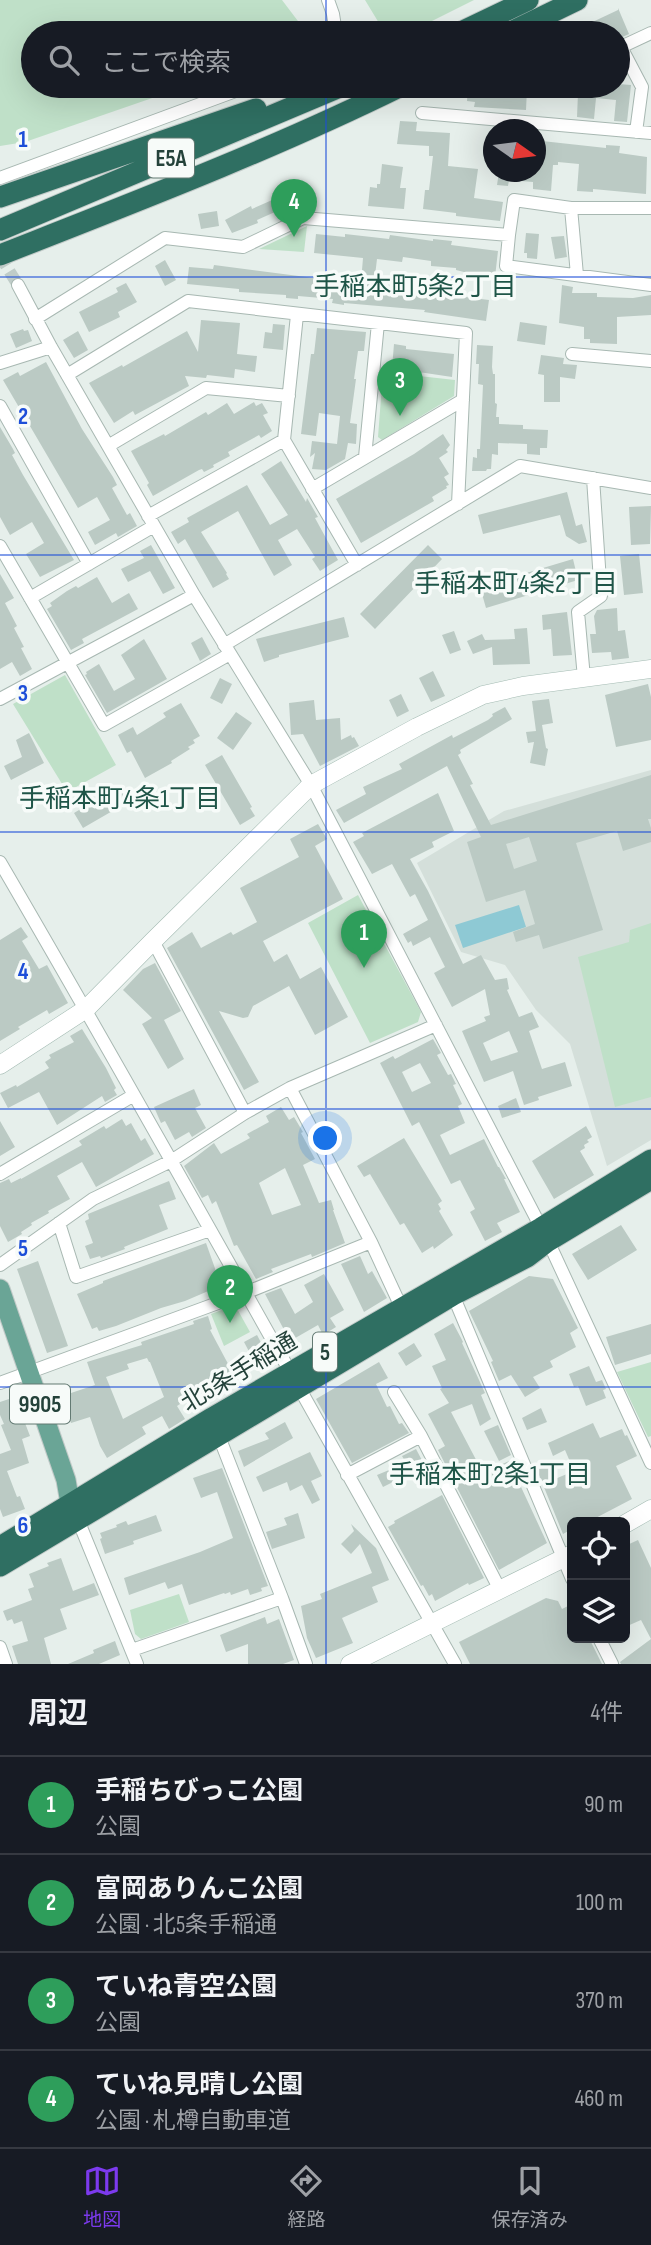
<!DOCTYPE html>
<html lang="ja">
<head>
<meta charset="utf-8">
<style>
  body { margin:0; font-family:"Sofia Sans Condensed","Noto Sans JP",sans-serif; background:#20242c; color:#f1f3f6 }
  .controls { position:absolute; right:21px; bottom:21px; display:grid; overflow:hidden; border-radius:10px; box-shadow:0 7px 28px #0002 }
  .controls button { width:63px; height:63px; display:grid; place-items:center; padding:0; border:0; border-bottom:2px solid #363941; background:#171b24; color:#f1f3f6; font:35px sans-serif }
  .compass { position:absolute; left:483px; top:119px; width:63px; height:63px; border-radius:50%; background:#171b24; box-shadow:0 7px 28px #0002; rotate:104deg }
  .you { position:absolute; left:326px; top:1139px; width:24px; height:24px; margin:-18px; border:5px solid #fff; border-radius:50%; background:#1a73e8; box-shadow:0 0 0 10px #1a73e833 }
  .badge { display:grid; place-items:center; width:46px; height:46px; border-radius:50%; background:#7c3aed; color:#fff; font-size:23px; font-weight:700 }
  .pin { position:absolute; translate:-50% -58px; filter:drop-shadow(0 2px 4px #0008) }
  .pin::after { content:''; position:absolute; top:37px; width:24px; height:21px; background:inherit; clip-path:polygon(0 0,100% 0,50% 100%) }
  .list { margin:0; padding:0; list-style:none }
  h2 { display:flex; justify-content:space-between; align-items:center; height:91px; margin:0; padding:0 28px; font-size:30px }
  h2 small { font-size:23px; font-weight:400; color:#9ea1a6 }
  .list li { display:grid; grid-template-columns:46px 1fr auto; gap:21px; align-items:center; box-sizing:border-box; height:98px; padding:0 28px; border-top:2px solid #363941 }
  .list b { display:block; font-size:26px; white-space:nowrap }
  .list p { margin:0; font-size:23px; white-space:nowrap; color:#9ea1a6 }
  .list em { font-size:23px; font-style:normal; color:#9ea1a6 }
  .icon { flex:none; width:38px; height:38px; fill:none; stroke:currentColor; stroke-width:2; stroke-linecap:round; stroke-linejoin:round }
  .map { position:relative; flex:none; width:651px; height:1664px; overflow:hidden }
  .search { position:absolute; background:#171b24; box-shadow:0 7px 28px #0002; left:21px; right:21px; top:21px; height:77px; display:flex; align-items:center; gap:18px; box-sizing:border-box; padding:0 24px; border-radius:38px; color:#9ea1a6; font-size:26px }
  .sheet { height:483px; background:#171b24 }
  nav { display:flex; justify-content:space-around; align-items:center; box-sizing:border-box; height:98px; border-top:2px solid #363941; background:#171b24; font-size:19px; color:#9ea1a6 }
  nav a { display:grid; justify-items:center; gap:4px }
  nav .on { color:#7c3aed }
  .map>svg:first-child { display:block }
  .built { fill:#d4dfda }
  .green { fill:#bfe0c8 }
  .water { fill:#8ec9d4 }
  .building { fill:#bbcac4; fill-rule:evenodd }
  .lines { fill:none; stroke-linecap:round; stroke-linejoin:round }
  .street-tunnel { stroke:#bfccc8; stroke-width:12; stroke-dasharray:12 6; stroke-linecap:butt }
  .street-casing { stroke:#a8b8b2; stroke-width:14 }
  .secondary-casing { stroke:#a4bbb3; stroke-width:19 }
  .primary-casing { stroke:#c2cac8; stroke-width:21 }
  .highway-casing { stroke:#c2cac8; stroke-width:23 }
  .street { stroke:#fff; stroke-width:12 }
  .secondary { stroke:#fff; stroke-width:18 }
  .primary { stroke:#6aa596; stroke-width:19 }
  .highway { stroke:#2f6f62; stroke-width:21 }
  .grid { fill:none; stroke:#1d4ed8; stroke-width:2; stroke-opacity:0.55 }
  .labels { text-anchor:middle; stroke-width:7; stroke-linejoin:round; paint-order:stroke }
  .shield { fill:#f7fbf9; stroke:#637a73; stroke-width:2 }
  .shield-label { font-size:23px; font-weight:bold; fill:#24423a }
  .street-label { font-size:24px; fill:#24423a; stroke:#f7fbf9 }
  .neighbourhood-label { font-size:26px; fill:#1f5548; stroke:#f7fbf9 }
  .grid-label { font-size:23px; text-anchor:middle; font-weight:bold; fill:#1d4ed8; stroke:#f7fbf9; stroke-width:7; stroke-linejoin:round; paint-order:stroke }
</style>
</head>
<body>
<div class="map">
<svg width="651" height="1664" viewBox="0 0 651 1664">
  <rect width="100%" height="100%" fill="#e6efeb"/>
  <path class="built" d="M651 770V1140L607 1166 570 1044 536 1010 505 965 461 952 417 863 504 811Z"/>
  <path class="green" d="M0 0H282L307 33H33V86H187L25 142 0 146Z
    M365 0H474L408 33H385Z
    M307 226 304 252 259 249Z
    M383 372 455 380 454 396 382 440 378 437Z
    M65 675 116 765 67 792 13 704Z
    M358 895 421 1012 418 1022 370 1043 308 923Z
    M651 923V1097L615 1107 578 957 629 942 630 930Z
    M235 1305 250 1332 224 1346 211 1314Z
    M651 1362V1436L648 1437 617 1372Z
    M179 1594 189 1622 141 1639 135 1634 130 1610Z"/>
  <path class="water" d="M519 905 526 927 463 948 455 925Z"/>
  <path class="building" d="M618 8 629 34 618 39V33H588L584 26 618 10Z
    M618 84 631 85 627 122 614 121 616 100 596 98 594 119 577 117 578 93 585 94 586 86H618Z
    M468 86 527 89 526 110 474 107 475 102 467 101Z
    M400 121 417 122 416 131 450 133 448 166 478 169 474 198 503 202 500 221 456 216V213L423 209 425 190H429L433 156H429V146L397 144Z
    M542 141 606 148V145L620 146 619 153 647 157 646 194 593 189V192L577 191 579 164 558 162V165H553L551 191 533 189V182L509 180 508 186 497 185 499 172H536V168H540Z
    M382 164 403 167 400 188H406L404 209 368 206 370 187 377 188V184H380Z
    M279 197 284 208 257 220 258 223 232 233 225 220 251 206 252 209Z
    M217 211 219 226 201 229 198 214Z
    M526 233 539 234 537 259 527 258V253H524Z
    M316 234 345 237V234L389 239 390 235 433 241V239L452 241 451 245 498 251 495 277 464 272 456 270V268L431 266V261L403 257 402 262 377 259 374 284 465 295V297L489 300 486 321 424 312 425 310 344 303V305L332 303 333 299 298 296V299L286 298V295L239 292V289L187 284 189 267 213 269 214 265 353 283V281L361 282 363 258 314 253Z
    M564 236 567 257 555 259 551 237Z
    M165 260 176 280 165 286 155 266Z
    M126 283 137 302 118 312 120 317 89 332 79 312 118 292 116 288Z
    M562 285 573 287 572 293H597V297L633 298 651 295V315L617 317V344L590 343V339H584V327L559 323Z
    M201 320 240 323 237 354 257 356 255 372 235 369 234 378 207 375 206 378 185 376 189 386 135 415 133 411 114 423 89 383 122 365 123 367 187 331 198 352Z
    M520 322 547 326 545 345 517 341Z
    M273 324 285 325 283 350 263 348 265 332 272 333Z
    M317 328 366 332 364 351H358L354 379H356L350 423 357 424 356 444 348 443 345 459 326 470 312 469 315 453 310 457 312 441 337 444 340 416 319 413 316 436 301 434 311 354H314Z
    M23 329 24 331 28 330 32 341 16 348 10 334Z
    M78 331 88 350 74 358 63 340Z
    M394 344 406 346V349L454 354 452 377 392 368Z
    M477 345 493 346 492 367 493 374H495V403L497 404 496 417H499V424L523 425V429L548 430 547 448H540V455L527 454V444L498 443V455L492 454 491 469H487L486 471H472L473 457 477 458V449H480L483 385 478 384 479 364H476Z
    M541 355 564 358 563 364 577 365 575 379 560 377V402H544V375L538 374Z
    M46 362 82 429 113 477 117 485 112 488 127 515 130 513 137 526 118 537 116 533 95 545 88 532 110 520 97 497 78 508 3 380 18 372 20 376Z
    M254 402 256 406 262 403 268 413 263 415 272 431 261 438 259 435 228 452 230 456 213 465 214 467 204 472 202 469 199 470 153 496 147 485 149 483 131 451 164 434 165 436 206 412 208 415 227 403 234 414Z
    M0 427 13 449 15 453 12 455 23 475 74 560 40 577 26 554 44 543 32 522 10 535 0 517Z
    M443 434 450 445 446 450 448 452 439 458 449 474 444 477 449 485 446 486 447 488 432 497 434 501 361 543 336 499 414 454Z
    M281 461 306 502 307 498 318 517 315 518 338 560 320 571 312 559 315 557 297 529 278 540 292 565 274 576 238 511 201 532 227 573 226 574 229 579 213 588 185 539 178 544 171 532 189 522 187 518 247 485 270 525 288 515 261 474Z
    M567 492 576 526 582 524 587 542 579 544 566 536 560 515 483 534 478 515Z
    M651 506 650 544 631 545 629 507Z
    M151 545 175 588 163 594 150 571 128 582 121 569 144 558 140 551Z
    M428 545 442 559 375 629 360 614Z
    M639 554 643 593 624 595 620 556Z
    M573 559 578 580 486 608 480 587Z
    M0 574 14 598 5 603 17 626 14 628 24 647 21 648 32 669 20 676 12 662 0 669Z
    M97 577 112 603 129 593 138 609 82 639 84 643 71 650 47 609 52 606 50 603 67 591 76 586 78 588Z
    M617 608 618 631 625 630 629 658 612 660 611 652 592 653 590 634H596L594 616 597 610Z
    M567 612 572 655 553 656 551 629 543 630 542 615Z
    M344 617 349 637 279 655V657L264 662 256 639Z
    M527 628 530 664 493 665 492 647 473 654 467 641 482 634 485 640 515 639 514 629Z
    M454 631 461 650 450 654 442 635Z
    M202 637 211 654 200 661 191 643Z
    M144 639 167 679 107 713 85 675 87 674 86 672 99 664 114 691 135 679 121 655Z
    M433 671 445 696 431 702 419 678Z
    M220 678 232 684 222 704 210 698Z
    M648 684 651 697V740L616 747 605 695Z
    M401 694 409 711 397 717 389 700Z
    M549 699 553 723 542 725 546 748 548 749 545 766 530 763 534 742 528 743 526 732 536 731 532 701Z
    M314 700 316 720 340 718 341 740 351 735 352 738 354 737 359 746 320 766 303 734 291 735 289 703Z
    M181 703 200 736 193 740 195 743 188 747 190 749 171 761 172 763 145 778 131 751 127 753 118 735 133 727 137 735 166 717 163 713Z
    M505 707 512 719 460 750 461 753 458 755 473 784 470 785 491 825 651 775V819H648L651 828V842L623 851 617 831 576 843 603 930 543 949 539 935 516 942 513 932 535 924 525 890 486 902 467 842 481 837 447 766 344 823 336 810 366 794 363 787 402 769 399 764 452 735 453 738 488 720 493 716 492 714ZM529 837 537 861 514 869 506 844Z
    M236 712 252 723 233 750 217 738Z
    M29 733 44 763 11 780 4 766 22 757 16 740Z
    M222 755 252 807 250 808 255 816 240 825 205 765Z
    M119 786 128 802 83 828 74 813Z
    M438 793 454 831 432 842 434 847 410 859 428 891 463 964 481 955 495 980 507 978 509 989 507 990 519 1017 532 1012 539 1027 529 1031 542 1069 565 1062 572 1086 538 1097 539 1100 524 1105 513 1071 484 1082 462 1031 486 1021 484 1017 490 1015 485 989 452 1007 434 973 445 967 430 937 413 946 411 941 408 943 403 934 428 920 415 894 410 897 392 864 372 874 353 842 364 836 362 833ZM509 1031 518 1052 491 1061 483 1043Z
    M318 824 327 839 315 846 343 899 263 941 274 962 287 954 300 979 321 967 348 1017 315 1035 289 986 253 1006 248 1017 243 1018 219 1011 259 1082 244 1090 167 948 192 932 201 948 231 932 233 935 257 922 240 888 299 857 290 839Z
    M21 927 28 937 22 941 39 969 47 965 68 1003 49 1014 47 1010 18 1027 20 1029 0 1041V940Z
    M155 963 181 1011 164 1020 184 1059 168 1069 142 1024 152 1018 123 990 143 969Z
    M82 1029 106 1068 116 1088 114 1090 117 1095 105 1102 102 1096 57 1125 39 1092 8 1108 0 1093 16 1085 17 1087 49 1068 45 1062 51 1058 49 1055 74 1042 70 1036Z
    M433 1039 441 1053 437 1055 448 1075 451 1074 456 1084 453 1085 462 1104 458 1106 465 1123 440 1135 450 1155 484 1139 498 1167H499L506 1179H504L520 1212 497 1223 502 1232 485 1241 470 1212 475 1209 460 1180 451 1184 419 1122 412 1126 380 1063 393 1056 395 1059ZM420 1063 431 1083 412 1092 402 1072Z
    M194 1089 201 1105 195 1108 206 1128 192 1137 189 1132 175 1140 165 1121 161 1123 154 1107Z
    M516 1098 521 1112 502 1118 498 1106Z
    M281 1107 289 1120 294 1117 303 1132 301 1133 315 1159 303 1165 319 1203 331 1200 334 1210H333L345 1243 312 1257 311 1254 271 1269 273 1272 256 1279 237 1245 234 1246 216 1201 212 1204 208 1195 202 1198 184 1166 214 1143 221 1154 250 1138 247 1134 269 1122 266 1116ZM285 1168 301 1205 272 1215 259 1183Z
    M122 1119 126 1126 131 1123 141 1141 145 1138 154 1154 96 1187 82 1162 57 1176 70 1199 48 1211 49 1213 31 1223 32 1225 21 1232 22 1234 8 1242 0 1226V1183L9 1179 11 1183 21 1178V1179L82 1145 79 1141 104 1126 106 1129Z
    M0 1121 15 1147 0 1156Z
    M586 1126 592 1137 587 1140 589 1142 584 1145 585 1148 580 1151 594 1175 554 1199 532 1161Z
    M404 1138 442 1201 438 1204 441 1209 439 1211 453 1235 434 1249 433 1246 422 1253 404 1223 400 1225 370 1174 364 1177 357 1166Z
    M169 1181 176 1199 159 1205 168 1229 124 1247 125 1249 101 1258 100 1256 90 1259 85 1246 93 1243 85 1221 89 1219 88 1214Z
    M621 1225 637 1250 588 1280 572 1254Z
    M206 1243 217 1274 223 1273 227 1283 185 1301 161 1308 116 1326 99 1331 97 1327 92 1329 77 1294 103 1283V1281Z
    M360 1256 368 1274 372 1271 387 1298 364 1312 341 1264Z
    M38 1261 68 1346 47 1353 17 1269Z
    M324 1274 344 1310 330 1318 336 1327 323 1335 318 1325 290 1341 265 1294 281 1288 295 1314 313 1302 304 1285Z
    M529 1276 553 1279 578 1328 570 1333 576 1347 550 1361 553 1367 533 1377 540 1388 525 1397 511 1375 499 1381 491 1362 493 1361 469 1311Z
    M208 1316 212 1329 210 1330 234 1375 178 1401 180 1404 177 1406 185 1419 169 1429 162 1416 142 1427 146 1434 107 1458 100 1446 90 1417 71 1423 62 1396 95 1385 87 1362 142 1345 141 1342 194 1324 193 1321ZM147 1358 149 1362H150L164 1397 123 1419 106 1377 129 1369 127 1364Z
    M453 1323 461 1338 463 1342 462 1343 485 1393 481 1395 491 1419 480 1426 472 1404 451 1412 483 1473 509 1461 547 1543 499 1570 438 1450 445 1446 428 1414 449 1403 440 1389 442 1388 432 1366 446 1360 434 1334Z
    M651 1324V1354L615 1365 606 1337Z
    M257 1335 266 1352 253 1359 244 1342Z
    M414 1343 422 1356 406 1366 398 1353Z
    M379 1362 388 1378 376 1384 387 1407 390 1406 399 1424 402 1423 409 1433 352 1463 316 1399Z
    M589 1366 596 1382 602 1380 606 1389 603 1390 606 1398 586 1406 578 1386 574 1387 569 1374Z
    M15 1397 30 1436 22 1439 29 1463 7 1471 17 1497 20 1496 25 1509 3 1517 0 1509V1454L11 1450 1 1425 4 1424 0 1415V1402Z
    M541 1408 547 1422 527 1430 522 1418Z
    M285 1422 293 1438 244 1467 238 1451 269 1439 265 1433Z
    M593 1423 600 1438 622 1429 625 1436 627 1435 637 1456 616 1466 632 1499 588 1522H572V1529L563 1534 537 1470 549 1465 555 1479 574 1471 565 1450 553 1456 548 1443Z
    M498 1425 511 1455 499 1461 484 1431Z
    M416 1449 425 1466 383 1487 377 1475 406 1463 402 1456Z
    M310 1452 322 1476 311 1481 320 1500 312 1504 302 1485 290 1491 287 1482 263 1492 256 1477Z
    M222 1468 268 1586 261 1588 262 1591 250 1595 248 1589 231 1595 230 1592 225 1594 224 1593 189 1605 182 1584 168 1589 165 1582 129 1595 124 1578 200 1552 233 1538 217 1492 201 1498 193 1478Z
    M442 1495 484 1578 469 1585 468 1583 435 1601 432 1594 429 1596 423 1585 421 1586 388 1527 395 1523 394 1521Z
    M298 1513 305 1538 272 1549 266 1532 287 1525 284 1518Z
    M156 1515 162 1531 133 1541 134 1544 105 1554 100 1539 102 1538 100 1533 117 1527 116 1525 126 1521 128 1525Z
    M351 1524 376 1548 389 1580 372 1587 378 1602 342 1618 353 1643 316 1658 307 1638 301 1606 322 1599 320 1594 372 1573 360 1544 351 1554 341 1544 354 1531Z
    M638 1540 651 1568V1639L641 1620 625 1627V1546Z
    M61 1558 73 1591 94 1583 99 1595 60 1609 67 1629 44 1638 51 1664H18L12 1646 28 1641 22 1621 14 1624 12 1619 7 1621 3 1611 32 1600 28 1589 34 1587 29 1574 49 1566 47 1563Z
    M546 1598 558 1601 562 1609 572 1604V1638H589L602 1664H470L459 1642Z
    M265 1617 267 1624 279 1619 294 1660 283 1664H248V1644L226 1652 220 1635Z
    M651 1639V1664H621L620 1662Z
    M115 1641 120 1655 99 1664H68L94 1653 93 1650Z"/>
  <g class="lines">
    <path class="street-tunnel" d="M0 256 18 285"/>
    <defs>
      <path id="street" d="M328 0 333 14 336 33
        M422 113 651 133
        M636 132 642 87 621 47 651 33
        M0 178 249 86
        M571 208 577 275
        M509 235 506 266 651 285
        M18 285 51 347 194 595 311 785 548 1241 651 1463
        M297 315 284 440 357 565
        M35 319 165 238 243 247 303 218 509 235 514 200 571 208H651
        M572 354 651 361
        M0 363 51 347
        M67 375 188 301 466 333 458 504
        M0 406 89 564
        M108 446 206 388 289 396
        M365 457 378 323
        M312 489 463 400
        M148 516 284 440
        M0 546 104 725 230 654
        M30 598 154 526
        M224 645 520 466 651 488
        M584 678 578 612 601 596 593 478
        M0 699 194 595
        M0 862C155 1127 303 1397 455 1664
        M153 941 245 1113
        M290 1088 371 1242 402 1309
        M0 1174 134 1095
        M59 1223 76 1277 210 1230
        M0 1265 93 1199 171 1161 245 1113 290 1088 436 1025
        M453 1295 572 1579
        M0 1383 245 1293 371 1242
        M394 1392 421 1436 500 1590
        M218 1434 282 1598 306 1664
        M347 1475 421 1436
        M78 1520 137 1664
        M599 1638 612 1664
        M0 1647 6 1664
        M132 1650 282 1598"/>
      <path id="secondary" d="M0 1065 86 1009 153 941 311 785 417 727 483 695 523 686 651 669
        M625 1524 651 1509
        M350 1664 572 1554"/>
      <path id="primary" d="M0 1289 66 1480 70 1503 76 1516"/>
      <path id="highway" d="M459 33 528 0
        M509 33 577 0
        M0 197 256 109
        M0 230 342 86
        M0 255C135 202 271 150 401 86
        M0 1547 212 1418 541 1228 651 1160
        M0 1566 453 1295 527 1257 548 1241 651 1179"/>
    </defs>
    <use href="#street" class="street-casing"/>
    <use href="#secondary" class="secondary-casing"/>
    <use href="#primary" class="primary-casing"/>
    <use href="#highway" class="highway-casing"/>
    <use href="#street" class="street"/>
    <use href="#secondary" class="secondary"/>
    <use href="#primary" class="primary"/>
    <use href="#highway" class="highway"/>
  </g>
  <path class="grid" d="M326 0V33M326 86V1664M0 277H651M0 555H651M0 832H651M0 1109H651M0 1387H651"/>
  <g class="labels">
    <g class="shield">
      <rect x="148" y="138.5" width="46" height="39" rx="5"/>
      <rect x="313" y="1332.5" width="24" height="39" rx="5"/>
      <rect x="10" y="1384.5" width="60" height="39" rx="5"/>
    </g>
    <g class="shield-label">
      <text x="171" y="166">E5A</text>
      <text x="325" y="1360">5</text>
      <text x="40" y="1412">9905</text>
    </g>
    <g class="street-label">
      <text transform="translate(239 1372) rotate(-31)" y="8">北5条手稲通</text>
    </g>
    <g class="neighbourhood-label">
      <text x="415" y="295">手稲本町5条2丁目</text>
      <text x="516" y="592">手稲本町4条2丁目</text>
      <text x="120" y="807">手稲本町4条1丁目</text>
      <text x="490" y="1483">手稲本町2条1丁目</text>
    </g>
  </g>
  <g class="grid-label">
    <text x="23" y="147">1</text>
    <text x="23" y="424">2</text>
    <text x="23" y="701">3</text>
    <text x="23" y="979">4</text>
    <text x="23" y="1256">5</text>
    <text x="23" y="1533">6</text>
  </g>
</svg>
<div class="controls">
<button><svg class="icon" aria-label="locate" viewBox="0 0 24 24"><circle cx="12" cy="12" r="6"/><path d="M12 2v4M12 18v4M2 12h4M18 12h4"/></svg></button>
<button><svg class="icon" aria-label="layers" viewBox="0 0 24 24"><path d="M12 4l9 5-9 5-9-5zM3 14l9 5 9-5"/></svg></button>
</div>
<svg class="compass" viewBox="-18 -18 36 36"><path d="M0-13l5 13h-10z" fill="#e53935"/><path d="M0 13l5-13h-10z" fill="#9ea1a6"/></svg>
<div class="you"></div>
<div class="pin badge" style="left:364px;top:968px;background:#2e9e5b">1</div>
<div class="pin badge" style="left:230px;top:1323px;background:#2e9e5b">2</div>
<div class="pin badge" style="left:400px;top:416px;background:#2e9e5b">3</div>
<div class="pin badge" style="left:294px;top:237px;background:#2e9e5b">4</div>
<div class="search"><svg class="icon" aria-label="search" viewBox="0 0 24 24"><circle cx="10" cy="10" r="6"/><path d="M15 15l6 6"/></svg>ここで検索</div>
</div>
<section class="sheet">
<h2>周辺<small>4件</small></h2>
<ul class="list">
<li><span class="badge" style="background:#2e9e5b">1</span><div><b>手稲ちびっこ公園</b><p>公園</p></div><em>90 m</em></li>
<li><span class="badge" style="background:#2e9e5b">2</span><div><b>富岡ありんこ公園</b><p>公園 · 北5条手稲通</p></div><em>100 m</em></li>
<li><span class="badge" style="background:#2e9e5b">3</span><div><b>ていね青空公園</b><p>公園</p></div><em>370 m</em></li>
<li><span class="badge" style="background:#2e9e5b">4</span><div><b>ていね見晴し公園</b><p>公園 · 札樽自動車道</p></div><em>460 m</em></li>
</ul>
</section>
<nav>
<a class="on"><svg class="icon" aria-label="map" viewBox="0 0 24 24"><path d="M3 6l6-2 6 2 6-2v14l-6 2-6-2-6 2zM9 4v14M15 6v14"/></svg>地図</a>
<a><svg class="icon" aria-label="directions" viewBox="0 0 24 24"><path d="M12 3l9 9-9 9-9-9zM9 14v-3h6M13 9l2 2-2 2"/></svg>経路</a>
<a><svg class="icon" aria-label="saved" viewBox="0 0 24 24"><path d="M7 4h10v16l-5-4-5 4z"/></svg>保存済み</a>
</nav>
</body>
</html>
